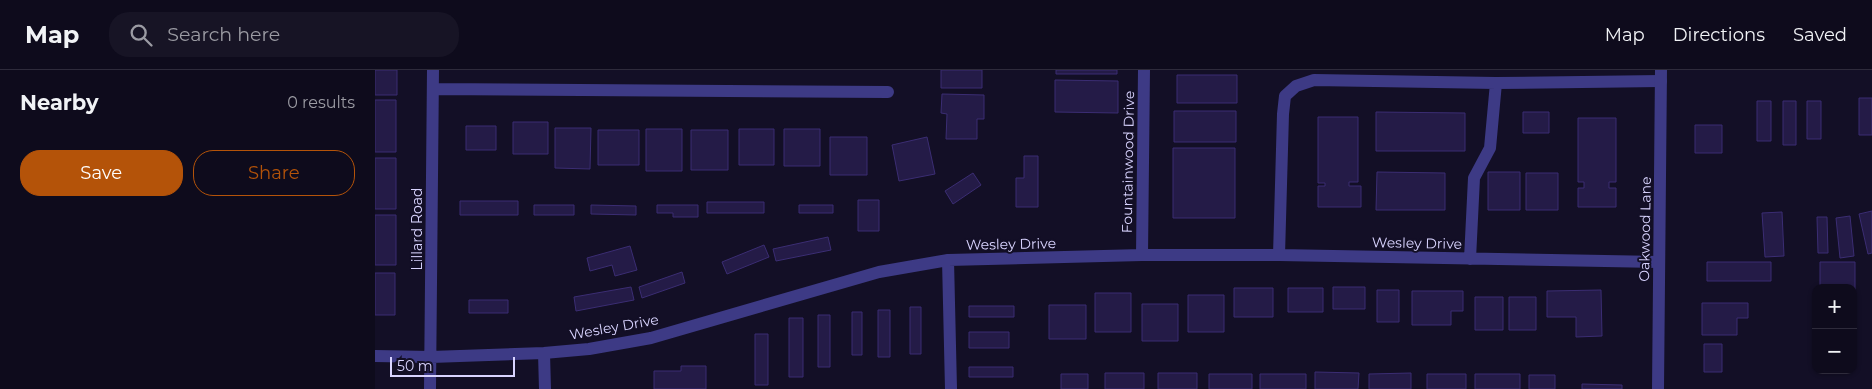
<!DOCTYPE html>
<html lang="en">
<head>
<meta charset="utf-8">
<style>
  body { margin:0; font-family:Montserrat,sans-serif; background:#171425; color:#f1f3f6 }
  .controls { position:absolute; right:15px; bottom:15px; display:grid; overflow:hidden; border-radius:10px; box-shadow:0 1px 4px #0004 }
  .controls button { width:45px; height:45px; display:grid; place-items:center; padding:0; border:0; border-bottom:1px solid #2e2b3b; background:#0e0b1c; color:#f1f3f6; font:25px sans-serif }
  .scale { position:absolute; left:15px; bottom:12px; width:125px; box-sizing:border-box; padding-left:5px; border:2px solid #d9d4ff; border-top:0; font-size:14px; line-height:18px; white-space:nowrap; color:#d9d4ff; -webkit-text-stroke:4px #130f26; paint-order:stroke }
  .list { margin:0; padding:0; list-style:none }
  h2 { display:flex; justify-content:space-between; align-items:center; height:65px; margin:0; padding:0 20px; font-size:21px }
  h2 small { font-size:16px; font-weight:400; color:#9b9ba3 }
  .actions { display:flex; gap:10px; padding:15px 20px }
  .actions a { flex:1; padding:11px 0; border:1px solid #b45309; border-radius:20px; text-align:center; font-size:18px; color:#b45309 }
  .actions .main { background:#b45309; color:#fff }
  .icon { flex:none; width:28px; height:28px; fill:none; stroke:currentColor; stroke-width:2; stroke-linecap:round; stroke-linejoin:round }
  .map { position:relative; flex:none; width:1497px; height:319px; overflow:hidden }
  header { display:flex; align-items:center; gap:30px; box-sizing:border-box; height:70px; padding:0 25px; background:#0e0b1c; border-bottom:1px solid #2e2b3b }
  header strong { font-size:24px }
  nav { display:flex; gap:28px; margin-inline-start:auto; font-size:18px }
  .search { width:350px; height:45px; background:#171425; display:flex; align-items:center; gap:12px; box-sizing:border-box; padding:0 18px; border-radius:20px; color:#9b9ba3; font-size:19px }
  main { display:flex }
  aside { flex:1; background:#0e0b1c }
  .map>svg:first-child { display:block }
  .building { fill:#241b47; stroke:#3b2d73 }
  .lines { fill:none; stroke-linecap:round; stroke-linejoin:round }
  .minor { stroke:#3d3a85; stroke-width:12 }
  .tertiary { stroke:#3d3a85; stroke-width:12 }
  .labels { text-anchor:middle; stroke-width:4; stroke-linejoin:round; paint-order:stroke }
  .street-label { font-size:14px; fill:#d9d4ff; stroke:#130f26 }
</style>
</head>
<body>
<header>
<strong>Map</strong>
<div class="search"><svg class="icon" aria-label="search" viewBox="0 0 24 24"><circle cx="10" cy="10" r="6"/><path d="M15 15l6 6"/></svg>Search here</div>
<nav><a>Map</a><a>Directions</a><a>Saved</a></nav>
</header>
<main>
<aside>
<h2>Nearby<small>0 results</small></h2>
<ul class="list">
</ul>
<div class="actions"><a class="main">Save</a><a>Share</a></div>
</aside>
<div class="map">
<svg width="1497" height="319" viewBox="0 0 1497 319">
  <rect width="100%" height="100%" fill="#130f26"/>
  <path class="building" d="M0 0H22V25H0Z
    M566 0H607V18H566Z
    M681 0H742V4H681Z
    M802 5H862V33H802Z
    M680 10 743 11V43L680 42Z
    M567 24 609 25V49H602V69H571L572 44 566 43Z
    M1484 28H1497V65H1484Z
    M0 30H21V82H0Z
    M1382 31H1396V71H1382Z
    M1408 31H1421V75H1408Z
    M1432 31H1446V69H1432Z
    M799 41H861V72H799Z
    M1001 42 1090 43V81H1001Z
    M1148 42H1174V63H1148Z
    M943 47H983V112H974V116H986V137H943V116H950V113H943Z
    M1203 48H1241V112H1234V118H1241V137H1203V118H1209V112H1203Z
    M138 52H173V84H138Z
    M1320 55H1347V83H1320Z
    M91 56H121V80H91Z
    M180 58H216L215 99 180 98Z
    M271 59H307V101H271Z
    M364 59H399V95H364Z
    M409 59H445V96H409Z
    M223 60H264V95H223Z
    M316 60H353V100H316Z
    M455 67H492V105H455Z
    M552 67 560 104 524 111 517 75Z
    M798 78H860V148H798Z
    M649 86H663V137H641V108H649Z
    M0 88H21V139H0Z
    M1002 102 1070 103V140H1001Z
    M1113 102H1145V140H1113Z
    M598 103 606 115 578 134 570 121Z
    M1151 103H1183V140H1151Z
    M483 130H504V161H483Z
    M85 131H143V145H85Z
    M332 132H389V143H332Z
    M159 135H199V145H159Z
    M216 135 261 136V145L216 144Z
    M282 135H323V147H298V143H282Z
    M424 135H458V143H424Z
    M1497 141V183L1493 184 1484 144Z
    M1407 142 1409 186 1390 187 1387 143Z
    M0 145H21V195H0Z
    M1475 146 1479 186 1465 188 1461 148Z
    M1442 147H1452L1453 183H1443Z
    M453 167 456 180 401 191 398 179Z
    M389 175 394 187 352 204 347 192Z
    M255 176 262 200 240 206 237 195 215 201 212 188Z
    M1332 192H1396V211H1332Z
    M1445 192H1480V225H1478V218H1445Z
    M307 202 310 213 267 228 264 217Z
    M0 203H20V245H0Z
    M256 217 259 230 201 241 199 227Z
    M958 217H990V239H958Z
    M859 218H898V247H859Z
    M913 218H948V242H913Z
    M1002 220H1024V252H1002Z
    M1226 220 1227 266 1201 267V247H1172V221Z
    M1037 221H1088V241H1076V255H1037Z
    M720 223H756V262H720Z
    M813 225H849V262H813Z
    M1100 227H1128V260H1100Z
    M1134 227H1161V260H1134Z
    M94 230H133V243H94Z
    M1327 233H1373V248H1362V265H1327Z
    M767 234H803V271H767Z
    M674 235H711V269H674Z
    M594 236H639V247H594Z
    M535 237H546V284H535Z
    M503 240H515V287H503Z
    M477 242H487V285H477Z
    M443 245H455V297H443Z
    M414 248H428V307H414Z
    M594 262H634V278H594Z
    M380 264H393V315H380Z
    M1329 274H1347V302H1329Z
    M306 296H331V319H279V301H306Z
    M594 297H638V307H594Z
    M940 302 984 303 983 319H940Z
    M730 303H769V319H730Z
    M783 303H822V319H783Z
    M1036 303V319H994V304Z
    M686 304H713V319H686Z
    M834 304H877V319H834Z
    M885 304H931V319H885Z
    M1052 304H1091V319H1052Z
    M1100 304H1145V319H1100Z
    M1154 305H1180V319H1154Z
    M1207 314 1247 315V319H1207Z"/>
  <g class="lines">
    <path class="minor" d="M58 19 513 22
      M767 185 769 0
      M904 185 908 44 910 26 921 16 939 10 1121 13 1286 11
      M1095 189 1099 108 1115 78 1121 13
      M573 190 576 319
      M169 283 170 319
      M0 286 56 287 169 283 214 279 276 268 504 202 573 190 767 185H904L1284 192
      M55 319 58 0"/>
    <path class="tertiary" d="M1283 319 1286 0"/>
  </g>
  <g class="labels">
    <g class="street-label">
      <text transform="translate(753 92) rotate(-89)" y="5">Fountainwood Drive</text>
      <text transform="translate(42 159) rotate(-90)" y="5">Lillard Road</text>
      <text transform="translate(1270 159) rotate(-89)" y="5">Oakwood Lane</text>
      <text transform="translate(1042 173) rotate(1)" y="5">Wesley Drive</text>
      <text transform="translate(636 174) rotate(-1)" y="5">Wesley Drive</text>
      <text transform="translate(239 257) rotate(-10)" y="5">Wesley Drive</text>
    </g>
  </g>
</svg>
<div class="controls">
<button>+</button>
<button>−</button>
</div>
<div class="scale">50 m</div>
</div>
</main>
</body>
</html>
